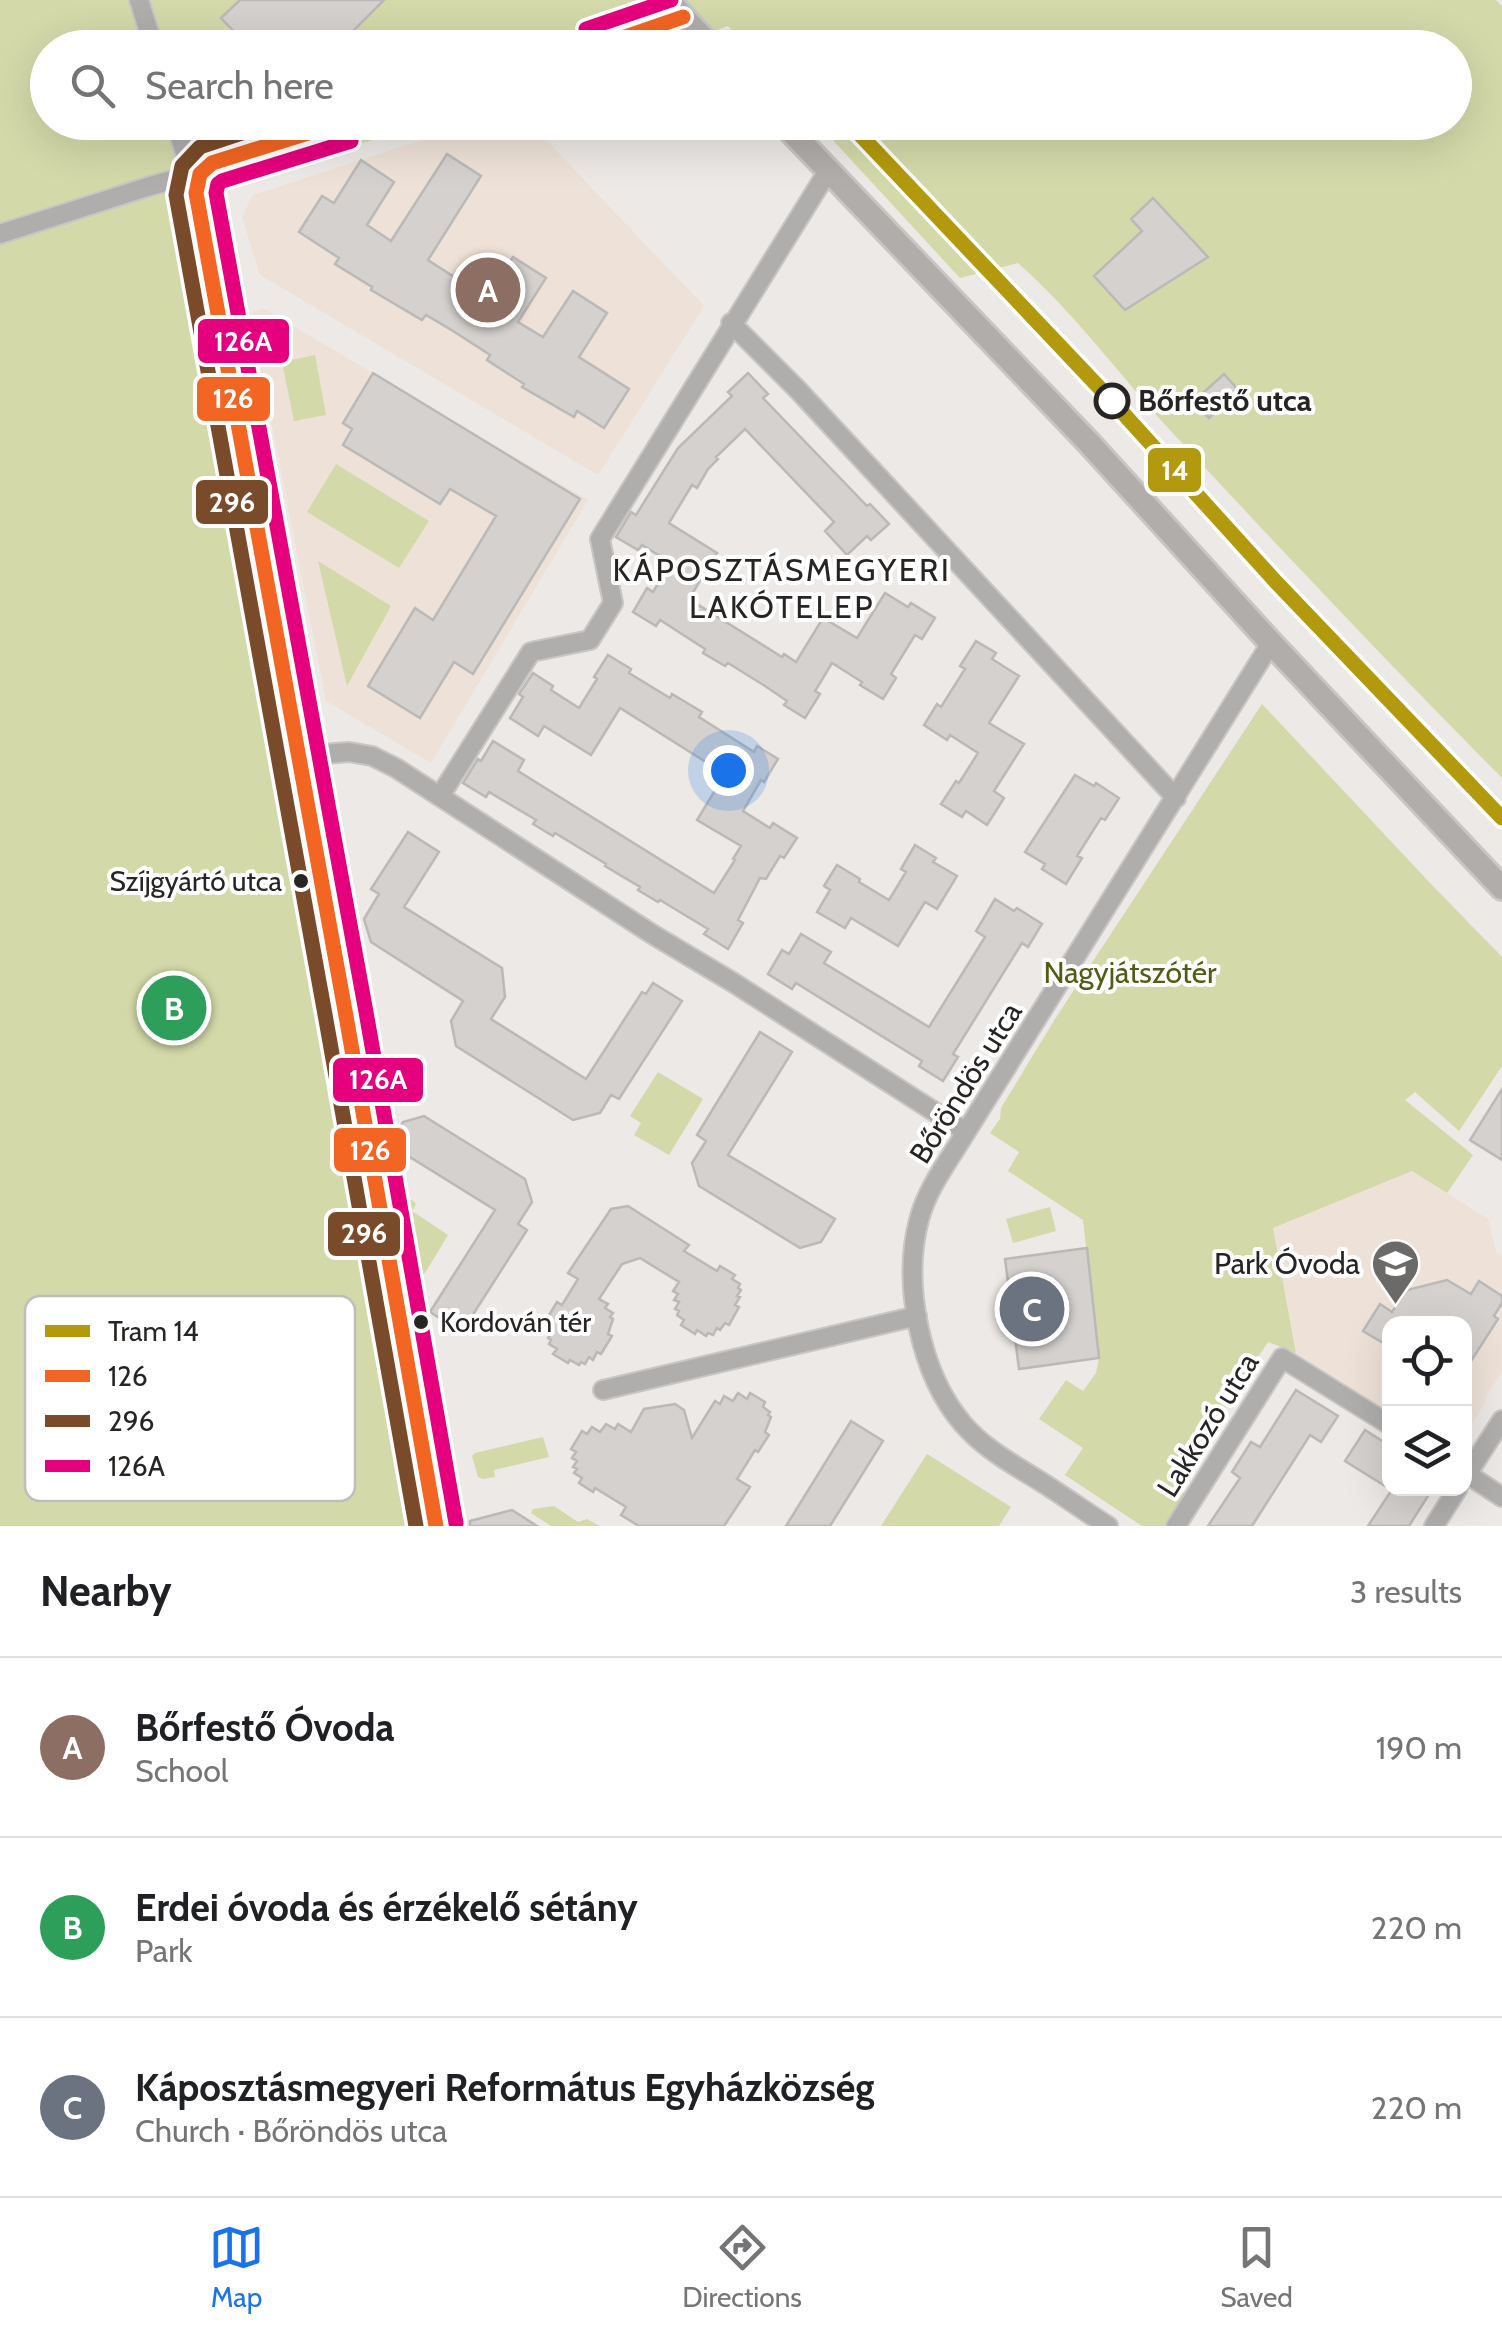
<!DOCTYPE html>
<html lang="en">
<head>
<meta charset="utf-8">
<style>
  body { margin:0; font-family:Cabin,sans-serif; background:#f2f2f2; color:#202124 }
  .controls { position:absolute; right:30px; bottom:30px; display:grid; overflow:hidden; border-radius:20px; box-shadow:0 10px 40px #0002 }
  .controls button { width:90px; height:90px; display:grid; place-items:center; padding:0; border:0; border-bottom:2px solid #e0e0e0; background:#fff; color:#202124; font:50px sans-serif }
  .you { position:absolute; left:728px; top:770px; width:35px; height:35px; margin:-25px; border:8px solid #fff; border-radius:50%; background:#1a73e8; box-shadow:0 0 0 15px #1a73e833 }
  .badge { display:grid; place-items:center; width:65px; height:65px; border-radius:50%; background:#1a73e8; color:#fff; font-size:32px; font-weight:700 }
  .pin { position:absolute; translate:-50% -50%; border:5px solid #fff; box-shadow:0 2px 10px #0006 }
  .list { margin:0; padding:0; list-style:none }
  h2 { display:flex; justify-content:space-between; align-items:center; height:130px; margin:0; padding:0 40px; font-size:42px }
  h2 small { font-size:32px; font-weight:400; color:#757577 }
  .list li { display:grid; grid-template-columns:65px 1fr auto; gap:30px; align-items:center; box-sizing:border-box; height:180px; padding:0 40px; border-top:2px solid #e0e0e0 }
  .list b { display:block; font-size:38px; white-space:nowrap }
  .list p { margin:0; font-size:32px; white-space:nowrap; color:#757577 }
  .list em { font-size:32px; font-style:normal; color:#757577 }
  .icon { flex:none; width:55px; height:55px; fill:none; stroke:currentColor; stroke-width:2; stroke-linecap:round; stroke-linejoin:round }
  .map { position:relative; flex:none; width:1502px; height:1526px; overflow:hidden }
  .search { position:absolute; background:#fff; box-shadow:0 10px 40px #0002; left:30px; right:30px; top:30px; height:110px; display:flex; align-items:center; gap:25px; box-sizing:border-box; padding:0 35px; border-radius:55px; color:#757577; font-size:38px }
  .sheet { height:670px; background:#fff }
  nav { display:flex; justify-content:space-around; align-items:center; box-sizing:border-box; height:140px; border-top:2px solid #e0e0e0; background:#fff; font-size:28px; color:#757577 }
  nav a { display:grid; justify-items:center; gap:5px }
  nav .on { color:#1a73e8 }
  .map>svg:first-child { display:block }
  .education { fill:#eee2d8 }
  .green { fill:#d3d9a9 }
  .building { fill:#d4d1cf; stroke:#bbb9b7; stroke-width:2.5 }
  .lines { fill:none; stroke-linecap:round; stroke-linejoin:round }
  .street-casing { stroke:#c8c6c4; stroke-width:22 }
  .secondary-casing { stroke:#c8c6c4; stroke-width:28 }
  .street { stroke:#b0aead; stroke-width:18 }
  .secondary { stroke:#b0adab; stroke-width:22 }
  .bus-1-casing { stroke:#fff; stroke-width:22 }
  .bus-2-casing { stroke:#fff; stroke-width:22 }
  .bus-3-casing { stroke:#fff; stroke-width:22 }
  .bus-1 { stroke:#f26522; stroke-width:15 }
  .bus-2 { stroke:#7a4b2a; stroke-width:15 }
  .bus-3 { stroke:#e5007d; stroke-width:15 }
  .tram-1-casing { stroke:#fff; stroke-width:22 }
  .tram-1 { stroke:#b3990d; stroke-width:15 }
  .stop-dot { fill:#fff; stroke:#272524; stroke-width:5 }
  .bus-dot { fill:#272524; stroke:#fff; stroke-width:4 }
  .labels { text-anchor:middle; stroke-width:8; stroke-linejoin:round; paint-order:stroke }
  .bus-label { font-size:28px; fill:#272524; stroke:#fff; text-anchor:end }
  .stop-label { font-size:30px; font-weight:bold; fill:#272524; stroke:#fff; text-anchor:start }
  .park-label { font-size:30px; fill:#535c15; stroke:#fff }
  .street-label { font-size:30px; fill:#272524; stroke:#fff }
  .poi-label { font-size:30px; fill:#272524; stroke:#fff; text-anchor:end }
  .neighbourhood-label { font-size:32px; letter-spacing:2.5px; fill:#272524; stroke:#fff }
  .key { fill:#fff; stroke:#bebebd; stroke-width:2.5 }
  .key-label { font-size:28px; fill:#272524 }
  .line-badge { stroke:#fff; stroke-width:4 }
  .badge-label { font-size:28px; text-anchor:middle; font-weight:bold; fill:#fff }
</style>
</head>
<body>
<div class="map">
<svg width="1502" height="1526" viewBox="0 0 1502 1526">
  <rect width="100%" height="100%" fill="#ece9e6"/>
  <path class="education" d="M474 123H530L704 306 598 475 260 275 242 217 253 195Z
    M263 308 588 500 431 763 326 701 250 314Z
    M1412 1171 1488 1219 1496 1252 1502 1256V1371L1485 1398 1487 1400 1465 1435 1464 1324H1390L1389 1415 1297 1354 1273 1228Z"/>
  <path class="green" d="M0 0H1496L1502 6V778C1393 668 1287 556 1182 443 1126 384 1079 317 1018 263L960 278 817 123 1454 122V48H748L728 26 668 48H48V122L434 123 180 193 200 292 399 1442 401 1495 408 1526H0Z
    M315 355 326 415 294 421 282 362Z
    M336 464 429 521 399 568 307 512Z
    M318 561 391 606 347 686Z
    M1262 704 1431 884 1502 957V1066L1459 1131 1415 1092 1405 1100 1473 1155 1447 1193 1412 1171 1273 1228 1296 1353 1268 1342 1175 1486 1187 1495 1167 1526H1142L1065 1475 1083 1448 1039 1419 1066 1380 1083 1391 1096 1373 1099 1358 1083 1220 1008 1171 1019 1152 990 1133 1000 1119 1001 1108 1055 1019Z
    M658 1072 703 1099 669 1155 634 1135 641 1123 630 1116Z
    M405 1199 412 1200 416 1204 412 1211 448 1235 425 1273 421 1274Z
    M1050 1207 1056 1231 1013 1243 1006 1219Z
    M543 1437 549 1457 494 1470 495 1477 483 1479 478 1477 472 1456 475 1453Z
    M927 1454 1011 1507 999 1526H881Z
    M554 1506 578 1522 587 1519 600 1526H551L531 1513 533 1509Z"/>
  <path class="building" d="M240 0H384L336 48H250L221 18Z
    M447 154 481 176 428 260 487 298 513 257 546 278 518 322 543 337 573 291 607 313 579 357 629 389 604 428 577 411 574 417 522 387 524 384 487 360 490 355 453 331 426 315 422 320 371 290 372 287 335 264 339 258 299 232 322 196 334 203 361 160 394 182 367 225 391 241Z
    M1153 198 1208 257 1125 310 1094 276 1142 231 1131 219Z
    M373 373 580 499 473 674 454 662 420 718 368 686 415 608 433 620 496 516 450 489 440 504 343 445 352 429 343 423Z
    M748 373 768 394 763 398 867 506 870 504 889 524 871 540 867 536 847 555 825 531 834 522 745 429 716 457 718 459 708 469 697 488 692 485 669 523 717 553 689 599 782 657 784 654 796 662 823 618 857 638 885 593 908 607 911 603 935 618 922 639 915 635 891 674 896 678 883 699 860 685 862 682 832 663 815 691 820 694 805 718 784 705 787 701 765 686 728 663 725 666 703 653 705 649 660 620 656 626 633 612 647 588 653 592 671 563 642 545 638 550 616 537 631 512 636 515 678 448 732 396 728 392Z
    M1224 374 1239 391 1209 418 1194 401Z
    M976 641 996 653 992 659 1019 676 989 723 1024 744 994 791 1004 798 987 825 966 811 962 817 941 804 956 781 959 783 978 753 950 735 947 740 924 725 937 704 941 707 965 669 960 666Z
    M608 655 631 669 629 673 670 698 672 694 702 712 699 717 754 752 757 746 778 759 764 782 761 780 743 811 770 828 773 823 797 838 784 858 780 856 766 879 760 878 738 920 743 923 728 949 704 934 708 929 660 900 658 902 638 890 640 887 605 866 606 864 555 833 553 836 533 824 536 820 489 792 486 797 463 783 478 759 481 761 493 741 524 760 518 771 714 893 735 860 733 859 741 846 697 820 725 774 620 708 591 755 544 726 538 736 510 718 523 697 519 694 533 673 553 686 551 690 579 708 597 679 594 677Z
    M1075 775 1094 786 1096 783 1119 798 1105 820 1101 818 1077 856 1082 858 1066 884 1042 869 1045 864 1025 852Z
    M408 832 439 852 404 907 502 968 505 997 491 1019 586 1079 642 992 646 994 653 983 682 1001 619 1099 611 1095 600 1113 573 1120 456 1046 451 1021 463 1001 371 942 364 919 379 894 371 889Z
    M915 845 936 858 933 862 957 876 937 909 925 902 898 946 851 918 845 928 817 912 830 890 824 886 837 865 860 879 859 882 889 900 906 872 901 869Z
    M995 899 1014 911 1017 908 1042 924 1028 947 1022 943 953 1054 958 1057 943 1081 919 1066 922 1061 796 983 792 989 768 974 782 950 789 954 801 934 831 952 824 963 929 1027 985 937 976 931Z
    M760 1032 792 1052 728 1155 835 1219 821 1242 800 1248 699 1186 692 1163 706 1141 697 1135Z
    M1502 1089V1160L1470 1140Z
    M424 1116 525 1179 532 1202 518 1224 527 1230 467 1324 453 1327 430 1312 495 1210 389 1144 403 1122Z
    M628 1206 689 1245 684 1251 717 1271 720 1266 735 1275 732 1279 740 1284 738 1288 741 1290 737 1296 740 1297 735 1305 739 1307 729 1325 725 1323 720 1330 717 1328 713 1335 708 1333 706 1336 697 1330 695 1334 681 1325 684 1320 677 1315 679 1311 675 1309 679 1302 674 1300 678 1294 673 1291 679 1282 640 1258 622 1264 599 1299 608 1304 605 1308 613 1313 610 1317 613 1319 608 1334 612 1336 601 1354 597 1352 593 1360 589 1357 585 1364 581 1362 579 1365 570 1360 568 1363 553 1354 557 1349 549 1344 551 1340 548 1338 552 1332 547 1329 551 1323 546 1320 557 1302 562 1305 578 1279 568 1273 611 1209Z
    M1087 1248 1099 1358 1019 1369 1005 1259Z
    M1447 1280 1471 1294 1479 1281 1502 1296V1303L1494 1316 1498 1319 1464 1372V1324H1390V1347L1363 1331 1380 1304 1392 1312 1407 1290Z
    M1296 1390 1338 1416 1321 1442 1310 1435 1252 1526H1208L1240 1478 1232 1472 1251 1442 1260 1447Z
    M738 1393 747 1399 750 1393 765 1402 763 1407 770 1412 768 1415 771 1417 765 1432 769 1435 758 1452 755 1450 737 1479 750 1487 724 1526H639L621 1515 626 1507 595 1488 593 1492 579 1483 582 1478 574 1473 577 1469 573 1467 577 1461 572 1458 576 1452 571 1449 582 1431 587 1434 592 1427 600 1432 606 1424 615 1429 618 1424 631 1432 644 1409 675 1404 684 1410 692 1438 715 1401 720 1404 724 1396 733 1401Z
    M851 1421 883 1441 830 1526H786Z
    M1365 1430 1390 1446V1489L1345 1461Z
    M1393 1488H1433L1409 1526H1368Z
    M512 1510 537 1526H470V1521Z"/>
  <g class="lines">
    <defs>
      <path id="street" d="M139 0 154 48
        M0 234 147 187 172 180 197 181 187 159 175 122
        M731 323 798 390 1176 798
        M299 756 349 752 372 756 396 768 652 934 734 983 966 1132
        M440 796 531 652 590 640 613 603 600 539 828 171
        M603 1390 917 1316
        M1464 1472 1502 1497
        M1464 1479 1502 1420
        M1108 1526C1086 1512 1065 1497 1043 1483 1016 1466 984 1449 963 1424 920 1374 902 1283 919 1220 927 1188 950 1159 966 1132L1271 643
        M1176 1526 1282 1358 1390 1425
        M1434 1526 1458 1488"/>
      <path id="secondary" d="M668 0 712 48
        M592 48 683 17
        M345 122 212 163 200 174 196 193 346 1016 436 1526
        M782 122 1089 443 1271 643 1502 888"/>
    </defs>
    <use href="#street" class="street-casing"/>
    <use href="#secondary" class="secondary-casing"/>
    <use href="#street" class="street"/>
    <use href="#secondary" class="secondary"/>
    <defs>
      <path id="bus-1" d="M593 48 683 17
        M343 122 212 163 200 174 196 193 346 1016 436 1526"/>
      <path id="bus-2" d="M275 122 200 147 182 166 176 195 326 1020 416 1526"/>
      <path id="bus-3" d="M586 29 671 0
        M351 141 222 181 218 184 216 193 366 1012 456 1523"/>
    </defs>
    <use href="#bus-1" class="bus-1-casing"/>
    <use href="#bus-2" class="bus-2-casing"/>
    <use href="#bus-3" class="bus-3-casing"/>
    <use href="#bus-1" class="bus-1"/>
    <use href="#bus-2" class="bus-2"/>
    <use href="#bus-3" class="bus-3"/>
    <defs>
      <path id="tram-1" d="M848 122 1112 401 1276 582 1502 818"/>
    </defs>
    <use href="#tram-1" class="tram-1-casing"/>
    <use href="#tram-1" class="tram-1"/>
  </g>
  <defs>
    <symbol id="school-pin" viewBox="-11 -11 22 30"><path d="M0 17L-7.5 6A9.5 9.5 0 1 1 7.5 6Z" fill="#6c6a68" stroke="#fff"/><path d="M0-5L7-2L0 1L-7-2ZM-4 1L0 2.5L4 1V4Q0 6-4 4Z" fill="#fff"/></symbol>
  </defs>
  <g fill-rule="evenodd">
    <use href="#school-pin" x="1368" y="1236" width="55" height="75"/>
  </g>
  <circle class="stop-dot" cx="1112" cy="401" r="16"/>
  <g class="bus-dot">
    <circle cx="301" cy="881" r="9"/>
    <circle cx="421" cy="1322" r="9"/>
  </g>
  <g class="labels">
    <g class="bus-label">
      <text x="282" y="891">Szíjgyártó utca</text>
      <text x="440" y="1332" text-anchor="start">Kordován tér</text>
    </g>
    <g class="stop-label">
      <text x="1138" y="411">Bőrfestő utca</text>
    </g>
    <g class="park-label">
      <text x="1130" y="983">Nagyjátszótér</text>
    </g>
    <g class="street-label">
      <text transform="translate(966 1083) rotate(-58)" y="10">Bőröndös utca</text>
      <text transform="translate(1208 1425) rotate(-58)" y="10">Lakkozó utca</text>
    </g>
    <g class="poi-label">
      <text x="1360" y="1274">Park Óvoda</text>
    </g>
    <g class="neighbourhood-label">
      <text x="782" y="581">KÁPOSZTÁSMEGYERI<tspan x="782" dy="37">LAKÓTELEP</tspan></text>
    </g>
  </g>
  <rect x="25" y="1296" width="330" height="205" rx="15" class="key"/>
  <rect x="45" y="1325" width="45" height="12" fill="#b3990d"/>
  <rect x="45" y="1370" width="45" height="12" fill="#f26522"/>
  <rect x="45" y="1415" width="45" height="12" fill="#7a4b2a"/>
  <rect x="45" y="1460" width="45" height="12" fill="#e5007d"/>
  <g class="key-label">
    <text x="108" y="1341">Tram 14</text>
    <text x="108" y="1386">126</text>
    <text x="108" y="1431">296</text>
    <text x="108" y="1476">126A</text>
  </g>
  <g class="line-badge">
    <rect x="196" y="317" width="95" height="48" rx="10" fill="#e5007d"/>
    <rect x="195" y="375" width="77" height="48" rx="10" fill="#f26522"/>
    <rect x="1146" y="446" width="57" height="48" rx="10" fill="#b3990d"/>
    <rect x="194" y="478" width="76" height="48" rx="10" fill="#7a4b2a"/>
    <rect x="331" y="1056" width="94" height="48" rx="10" fill="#e5007d"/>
    <rect x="332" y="1126" width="76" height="48" rx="10" fill="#f26522"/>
    <rect x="326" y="1210" width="76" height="48" rx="10" fill="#7a4b2a"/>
  </g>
  <g class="badge-label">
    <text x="243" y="351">126A</text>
    <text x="233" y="408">126</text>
    <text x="1175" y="480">14</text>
    <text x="232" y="512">296</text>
    <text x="378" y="1089">126A</text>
    <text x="370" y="1160">126</text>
    <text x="364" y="1243">296</text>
  </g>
</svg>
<div class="controls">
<button><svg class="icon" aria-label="locate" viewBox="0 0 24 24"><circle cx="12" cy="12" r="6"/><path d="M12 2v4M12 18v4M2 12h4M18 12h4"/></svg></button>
<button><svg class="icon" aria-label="layers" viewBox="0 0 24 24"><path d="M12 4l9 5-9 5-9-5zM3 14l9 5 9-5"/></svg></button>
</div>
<div class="you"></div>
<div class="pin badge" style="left:488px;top:290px;background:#8d6e63">A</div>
<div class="pin badge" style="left:174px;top:1008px;background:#2e9e5b">B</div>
<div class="pin badge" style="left:1032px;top:1309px;background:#6b7280">C</div>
<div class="search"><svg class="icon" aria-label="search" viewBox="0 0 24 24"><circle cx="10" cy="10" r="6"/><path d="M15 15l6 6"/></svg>Search here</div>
</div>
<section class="sheet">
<h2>Nearby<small>3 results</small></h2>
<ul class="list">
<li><span class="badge" style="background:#8d6e63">A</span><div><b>Bőrfestő Óvoda</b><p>School</p></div><em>190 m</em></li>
<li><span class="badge" style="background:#2e9e5b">B</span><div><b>Erdei óvoda és érzékelő sétány</b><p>Park</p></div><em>220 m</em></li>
<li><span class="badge" style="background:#6b7280">C</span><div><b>Káposztásmegyeri Református Egyházközség</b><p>Church · Bőröndös utca</p></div><em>220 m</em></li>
</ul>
</section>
<nav>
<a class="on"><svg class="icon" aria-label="map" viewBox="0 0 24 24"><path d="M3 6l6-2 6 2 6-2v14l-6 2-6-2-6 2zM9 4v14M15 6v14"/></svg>Map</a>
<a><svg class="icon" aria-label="directions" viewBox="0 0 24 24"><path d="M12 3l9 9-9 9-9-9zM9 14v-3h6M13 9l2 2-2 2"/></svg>Directions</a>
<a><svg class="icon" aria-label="saved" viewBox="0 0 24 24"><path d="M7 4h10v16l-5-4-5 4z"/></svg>Saved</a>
</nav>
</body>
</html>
